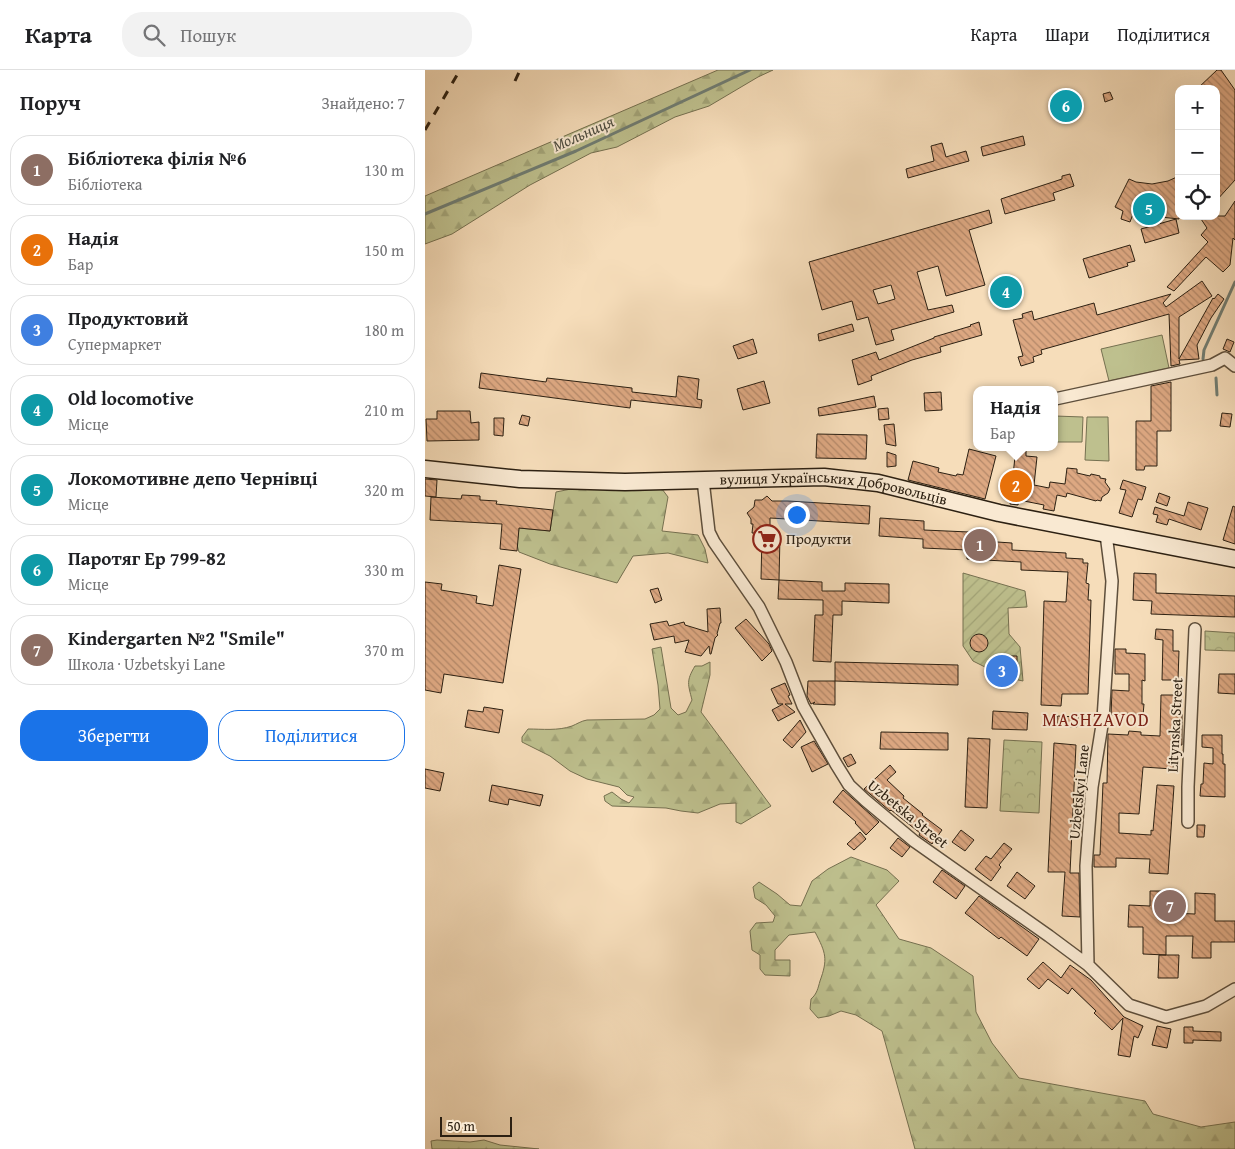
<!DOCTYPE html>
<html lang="uk">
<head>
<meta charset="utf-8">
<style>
  body { margin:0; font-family:"Gentium Book Plus",serif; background:#f2f2f2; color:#202124 }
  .controls { position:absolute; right:15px; top:15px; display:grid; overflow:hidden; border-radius:10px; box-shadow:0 5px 20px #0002 }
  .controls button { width:45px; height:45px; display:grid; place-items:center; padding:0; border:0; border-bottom:1px solid #e0e0e0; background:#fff; color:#202124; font:25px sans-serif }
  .scale { position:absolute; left:15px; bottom:12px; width:72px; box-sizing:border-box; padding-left:5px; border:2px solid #2c2012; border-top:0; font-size:14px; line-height:18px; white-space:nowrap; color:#2c2012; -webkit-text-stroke:4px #f9e9d2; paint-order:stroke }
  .you { position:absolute; left:371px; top:444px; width:18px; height:18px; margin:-12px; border:4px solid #fff; border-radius:50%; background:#1a73e8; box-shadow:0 0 0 8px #1a73e833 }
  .badge { display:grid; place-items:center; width:32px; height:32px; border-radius:50%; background:#1a73e8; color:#fff; font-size:16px; font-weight:700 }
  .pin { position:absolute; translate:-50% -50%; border:2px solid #fff; box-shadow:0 1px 5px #0006 }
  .popup { position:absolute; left:548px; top:316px; width:85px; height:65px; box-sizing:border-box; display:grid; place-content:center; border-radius:10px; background:#fff; filter:drop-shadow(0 1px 4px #0005); font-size:16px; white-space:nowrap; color:#757577 }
  .popup b { font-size:19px; color:#202124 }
  .popup::after { content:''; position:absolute; left:50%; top:100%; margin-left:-10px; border:10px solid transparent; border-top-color:#fff }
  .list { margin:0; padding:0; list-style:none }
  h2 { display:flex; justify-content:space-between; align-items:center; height:65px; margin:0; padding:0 20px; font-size:21px }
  h2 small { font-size:16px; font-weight:400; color:#757577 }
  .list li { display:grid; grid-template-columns:32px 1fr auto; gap:15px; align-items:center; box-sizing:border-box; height:70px; margin:0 10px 10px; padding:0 10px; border:1px solid #e0e0e0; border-radius:20px }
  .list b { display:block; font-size:19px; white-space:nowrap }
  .list p { margin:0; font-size:16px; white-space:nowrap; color:#757577 }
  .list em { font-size:16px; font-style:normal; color:#757577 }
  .actions { display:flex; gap:10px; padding:15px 20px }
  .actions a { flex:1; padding:11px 0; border:1px solid #1a73e8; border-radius:20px; text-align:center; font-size:18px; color:#1a73e8 }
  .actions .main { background:#1a73e8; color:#fff }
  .icon { flex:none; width:28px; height:28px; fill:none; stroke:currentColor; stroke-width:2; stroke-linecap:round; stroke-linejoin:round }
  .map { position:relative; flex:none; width:810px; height:1079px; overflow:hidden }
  header { display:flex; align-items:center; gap:30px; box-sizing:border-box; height:70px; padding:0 25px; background:#fff; border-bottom:1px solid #e0e0e0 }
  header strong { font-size:24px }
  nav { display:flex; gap:28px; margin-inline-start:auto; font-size:18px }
  .search { width:350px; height:45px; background:#f2f2f2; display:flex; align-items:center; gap:12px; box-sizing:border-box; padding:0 18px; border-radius:20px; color:#757577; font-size:19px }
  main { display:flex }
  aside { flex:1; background:#fff }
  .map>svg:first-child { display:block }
  .forest { fill:url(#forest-firs); stroke:#757050 }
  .park { fill:url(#park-crowns); stroke:#757050 }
  .garden { fill:url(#garden-furrows); stroke:#757050 }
  .pitch { fill:#bec08e; stroke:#757050 }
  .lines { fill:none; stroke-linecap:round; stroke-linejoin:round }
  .stream { stroke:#707d73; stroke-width:3 }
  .building { fill:url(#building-back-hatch); stroke:#2c2012; fill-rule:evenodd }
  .street-casing { stroke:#5e4f3c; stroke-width:14 }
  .secondary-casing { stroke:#2c2012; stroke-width:19 }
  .street { stroke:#f9e9d2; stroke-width:11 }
  .secondary { stroke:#f9e9d2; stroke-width:16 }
  .rail { stroke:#2c2012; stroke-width:3; stroke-dasharray:9 9; stroke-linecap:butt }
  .labels { text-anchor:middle; stroke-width:4; stroke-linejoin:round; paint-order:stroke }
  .street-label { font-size:15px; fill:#2c2012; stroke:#f9e9d2 }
  .poi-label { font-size:15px; fill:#2c2012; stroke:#f9e9d2; text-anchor:start }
  .water-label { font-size:16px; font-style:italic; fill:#4e4e42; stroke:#f9e9d2 }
  .quarter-label { font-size:18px; letter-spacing:1px; fill:#7a1f14; stroke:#f9e9d2 }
</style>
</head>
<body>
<header>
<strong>Карта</strong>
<div class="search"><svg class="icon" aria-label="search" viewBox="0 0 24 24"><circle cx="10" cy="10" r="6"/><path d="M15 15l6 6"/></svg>Пошук</div>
<nav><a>Карта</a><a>Шари</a><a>Поділитися</a></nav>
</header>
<main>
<aside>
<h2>Поруч<small>Знайдено: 7</small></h2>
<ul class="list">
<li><span class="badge" style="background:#8d6e63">1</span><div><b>Бібліотека філія №6</b><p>Бібліотека</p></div><em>130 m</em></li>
<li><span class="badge" style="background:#e8710a">2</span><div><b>Надія</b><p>Бар</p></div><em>150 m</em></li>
<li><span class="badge" style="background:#3f7fe0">3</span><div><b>Продуктовий</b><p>Супермаркет</p></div><em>180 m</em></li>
<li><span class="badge" style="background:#0f9aa8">4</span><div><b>Old locomotive</b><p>Місце</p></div><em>210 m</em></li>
<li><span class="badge" style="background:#0f9aa8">5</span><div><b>Локомотивне депо Чернівці</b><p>Місце</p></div><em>320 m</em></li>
<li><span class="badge" style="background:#0f9aa8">6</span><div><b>Паротяг Ер 799-82</b><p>Місце</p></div><em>330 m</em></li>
<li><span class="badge" style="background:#8d6e63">7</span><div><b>Kindergarten №2 &quot;Smile&quot;</b><p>Школа · Uzbetskyi Lane</p></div><em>370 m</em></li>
</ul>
<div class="actions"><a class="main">Зберегти</a><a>Поділитися</a></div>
</aside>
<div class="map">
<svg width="810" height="1079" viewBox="0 0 810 1079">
  <defs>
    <pattern id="forest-firs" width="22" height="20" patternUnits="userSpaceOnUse" patternTransform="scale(1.25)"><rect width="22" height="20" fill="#bec08e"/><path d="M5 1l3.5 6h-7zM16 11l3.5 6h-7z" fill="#a3a579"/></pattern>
    <pattern id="park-crowns" width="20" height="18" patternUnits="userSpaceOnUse" patternTransform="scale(1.25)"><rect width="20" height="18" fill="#bec08e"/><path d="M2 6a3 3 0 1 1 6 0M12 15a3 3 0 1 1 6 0" fill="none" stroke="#a3a579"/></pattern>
    <pattern id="garden-furrows" width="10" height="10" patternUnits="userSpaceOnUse" patternTransform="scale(1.25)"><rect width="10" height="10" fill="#bec08e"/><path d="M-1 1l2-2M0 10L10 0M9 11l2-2" fill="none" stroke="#a3a579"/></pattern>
    <pattern id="building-back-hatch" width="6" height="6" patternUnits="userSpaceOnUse" patternTransform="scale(1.25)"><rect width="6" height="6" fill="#dda882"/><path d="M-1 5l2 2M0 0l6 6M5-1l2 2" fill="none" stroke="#b38869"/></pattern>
  </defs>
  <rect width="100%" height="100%" fill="#f6ddba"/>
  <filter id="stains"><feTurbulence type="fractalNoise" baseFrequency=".004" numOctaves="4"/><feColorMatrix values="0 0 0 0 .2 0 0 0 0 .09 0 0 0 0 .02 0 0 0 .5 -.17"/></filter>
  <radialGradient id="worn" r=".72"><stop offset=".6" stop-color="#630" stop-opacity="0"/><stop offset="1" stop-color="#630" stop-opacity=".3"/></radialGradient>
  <path class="forest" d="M293 0H348L333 7 284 36 250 47 192 77 166 83 105 115 27 164 0 174V126Z
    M234 415 243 427 237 461 273 465 280 479 283 493 243 483 208 486 192 513 125 494 94 482 92 475 94 458 125 461 131 422 161 416Z
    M236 577 246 638 253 645 261 642 267 630C263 614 261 611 270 596H277L285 592V605L276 642 346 736 316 754 311 752V733L295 734 273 743 256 741 241 738 187 736 180 731 179 726 187 722 196 729 204 733 209 727 202 725 194 717 162 709 145 701 125 686 97 672V667L103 659C117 659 133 661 147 656 152 654 156 651 162 650L220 649 229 645 235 639 233 615 227 579Z
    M426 787 462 800 474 811 451 835 474 869 506 878 548 906 551 942 567 973 594 1008 720 1031 728 1044 776 1057 810 1052V1079H490L457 961 431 945 416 941 404 946 393 948 385 939 386 929C392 924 393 918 395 911 403 889 401 883 390 862L364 865 350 880V890H365V906L340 905 335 899V885L327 880 325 861 331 853 348 852 350 846 341 835 330 828 328 817 334 812 352 824 365 835 376 836 387 811 403 799Z
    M12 1070 45 1072 59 1070 75 1075 114 1079H7L6 1071Z"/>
  <path class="park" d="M780 561 810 563V581L780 580Z
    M579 670 617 672 614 743 575 741Z"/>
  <path class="garden" d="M538 503 600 521 602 537 583 538 584 564 595 577 598 611 580 607 548 591 538 576Z"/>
  <path class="pitch" d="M737 265 744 298 684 311 676 279Z
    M630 346 658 347 657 372H630Z
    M662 347H683L684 391 660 390Z"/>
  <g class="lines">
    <path class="stream" d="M0 144 151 81 325 0
      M778 289 779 280 810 212
      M791 308 792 325"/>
  </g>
  <path class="building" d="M792 0H796L810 20V110L791 131V19H772Z
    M685 22 688 29 680 32 678 24Z
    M598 66 600 75 558 86 556 77Z
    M517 73 521 87 541 81 544 91 483 108 481 99 509 91 506 76Z
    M645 104 649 116 628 123 630 130 580 144 576 129 637 109V106Z
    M754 106V149L708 144 705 152 696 149 698 141 690 137 704 109 711 112 727 114 743 111Z
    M810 131V170L808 168 805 195 798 202 781 187 749 221 742 217 783 172 776 165 782 158 774 146H800Z
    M564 140 567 153 544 160 560 215 521 226 513 196 492 202 503 240 527 235 529 242 466 260 469 270 451 275 443 247 432 250 427 231 397 240 384 192ZM466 215 470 229 453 234 448 220Z
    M751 149 754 163 720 173 716 159Z
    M705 175 710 191 702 193 703 196 664 208 658 189Z
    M777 211 787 226 754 247V289L788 228 789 229 793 224 799 229 786 248 772 275 774 289 754 290 755 294 746 296 744 244 616 280 617 284 608 287 609 292 596 296 593 287 598 286 588 250 598 248 597 244 607 241 609 250 669 233 672 245 746 224 738 233 741 237Z
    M554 252 557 265 515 277 516 282 487 290 446 306 447 310 433 315 427 290 451 282 454 290 509 268V267L546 256 545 255Z
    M427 254 429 261 394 271 393 264Z
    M328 269 332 283 313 289 308 276Z
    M802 269 809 272 805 282 798 279Z
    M56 303 121 312 122 308 207 318V322L251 327 253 306 274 309 272 329 277 330 276 338 206 330 205 338 54 318Z
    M339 311 345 333 318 340 312 319Z
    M746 312V361H732V396H720L719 400H711V351H726V316Z
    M516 322 517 340 500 341 499 323Z
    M449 326 451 337 394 346 393 338Z
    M463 338 464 349 454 350 453 339Z
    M12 341H45L46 353 54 352V370L2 371 1 349H12Z
    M797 343 807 344 805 357 795 356Z
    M97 345 105 347 103 356 94 354Z
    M69 348H79L78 366 69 365Z
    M469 354 471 376 461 374 459 355Z
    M392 364 442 365 441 389 391 388Z
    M591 377H601V386L612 387 609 415 624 418 625 412 640 414 642 398 652 399V403L665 406 666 404 675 406V408L681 409 680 412 685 419 683 423 677 427 676 431 672 430 671 431 642 423 641 427 632 425 629 441 618 439 619 435 594 430 593 435 585 434Z
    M544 379 571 386 560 429 483 410 488 391 514 398 513 402 531 406 532 404 538 405Z
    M462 382 471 385V396L462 397Z
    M0 409 12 410 11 427 0 426Z
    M698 410 721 417 717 430 713 429 707 447 694 443 701 420 695 419Z
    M734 423 745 427 742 436 731 432Z
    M37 425 55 426V430L72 431 71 434 128 440 125 461 94 458 92 481 75 479 77 454 5 450 6 427 36 429Z
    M342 426 347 431H363L445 436 444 454 345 448V464L327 463 328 454H326V449L322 443 329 437 330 430H337Z
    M763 432 783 438 776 460 744 449 742 455 731 452 733 445 728 444 730 437 759 446Z
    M808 436 810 437V474L798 470Z
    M455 448 499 451V460L544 462 543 470 587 473V480L641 483V488L658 489V493H663L661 513 664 514 663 530H666L663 624H637L636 636 616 635 619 531 641 532 643 502 596 500V492L542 489V480L498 478V469L454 466Z
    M337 465 355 466 354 510 336 509Z
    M74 495 96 499 78 613 19 604 16 623 0 620V512L17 514 16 520 52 526 51 533 68 536Z
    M709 503 731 504V523L810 526V547L726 544 727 531 708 530Z
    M354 510 397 512V521H420V513L464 514V533L417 531V545H408L406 592 388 591 390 545H398V530L353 529Z
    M233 518 237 530 230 533 225 520Z
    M295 538 296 553H295L292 564 293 565 290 568 286 584H285L284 576 276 586 260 582 264 570 250 573 249 566 229 570 225 554 242 551 244 556 259 552 260 555 283 562 282 539Z
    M321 549 344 574 347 581 337 591 310 558Z
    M731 559 748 560V581H754L753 610H737L738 570 730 569Z
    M545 573a9 9 0 1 1 18 0a9 9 0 1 1-18 0Z
    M690 579H701V583L720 584V611L717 610V634H719L718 645 696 643V645H686L687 620 704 621V604H690Z
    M574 586H592V602H574Z
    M410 592 533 595V615L410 611Z
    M794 604H810V624L793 623Z
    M383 611H410V635L388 634 390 632 386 634 382 626Z
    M360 613 365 625 363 626 367 634H360L370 642 353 651 347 640 358 634H353L346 619Z
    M736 625H753V644H757V675H749L748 699 718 697 714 744 694 743V763L726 765V760L728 761 732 715 749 716 743 804 724 803 725 789 691 788V797H669V785H675L678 713H682L683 664 703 665 704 661 716 662V665L735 666Z
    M59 637 78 640 74 663 40 657 43 640 58 642Z
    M568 641 603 643 602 660 567 659Z
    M632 646 653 647 652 657 632 656Z
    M375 650 381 662 367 678 358 670Z
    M456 662 523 663V680L455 679Z
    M777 665H797V684H798V694H800V727L775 726 776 714H778L779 693 788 694V678L777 677Z
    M543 668 565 669 562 738 540 737Z
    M389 671 403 694 387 702 376 677Z
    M629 673 651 675 645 803H654L655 847 637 846 640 802H623Z
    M426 684 431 693 423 697 418 688Z
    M465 695 471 702 462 710 479 726 478 728 498 744 497 745 517 760 507 774 494 765 495 763 466 740 465 741 439 719Z
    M0 699 19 703 15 721 0 718Z
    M67 715 118 725 115 736 84 729 83 735 64 731Z
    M418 720 454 752 441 765 430 753 431 752 408 732Z
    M772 755H780L779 767H772Z
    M536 760 549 770 540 781 527 772Z
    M435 762 441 769 429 780 422 774Z
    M473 768 485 777 477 787 465 778Z
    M579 773 587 779 574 795 576 797 566 811 550 799 561 786 566 789Z
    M517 800 540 816 531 829 508 812Z
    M592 802 610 816 600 829 582 816Z
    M725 821H746L745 843 770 844V823L790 824V851H810V872H786V888H767L768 866H741V885L718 884V857H703L704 835 725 836Z
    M554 826 614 869 602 886 576 867 574 869 540 843Z
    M734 885H754L753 908H733Z
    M618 892 636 908 645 895 666 910 699 947 718 956 713 968 709 966 705 987 693 985 698 948 687 960 669 943 671 941 647 918 643 924 623 909 614 919 602 909Z
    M732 956 746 959 742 978 727 975Z
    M759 957H768V961L796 962V971L768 970V973H759Z"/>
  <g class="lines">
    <defs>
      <path id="street" d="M630 329 787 295 800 288 810 296
        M278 410 284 462 289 472 334 537 361 592 378 636 411 694 424 715 440 730 489 771 624 866 663 895 704 935 741 947 781 936 810 919
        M763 752V717L770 559
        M663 895 661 796 667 717 678 649 687 511 681 464"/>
      <g id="secondary">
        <path id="s1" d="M0 399 95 409 200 412 399 407 453 413 574 443 810 489"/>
      </g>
    </defs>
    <use href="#street" class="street-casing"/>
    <use href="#secondary" class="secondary-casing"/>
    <use href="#street" class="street"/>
    <use href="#secondary" class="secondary"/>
    <path class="rail" d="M90 11 95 0
      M0 60 35 0"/>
  </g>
  <defs>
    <symbol id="supermarket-ring" viewBox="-11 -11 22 22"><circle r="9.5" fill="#f9e9d2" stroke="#8f2418" stroke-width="1.5"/><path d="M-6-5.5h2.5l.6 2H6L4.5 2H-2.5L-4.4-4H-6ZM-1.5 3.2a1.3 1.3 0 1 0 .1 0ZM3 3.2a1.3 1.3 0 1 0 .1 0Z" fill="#8f2418"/></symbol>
  </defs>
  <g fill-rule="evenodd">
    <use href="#supermarket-ring" x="326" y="453" width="32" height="32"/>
  </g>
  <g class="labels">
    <g class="street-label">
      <text dy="5" stroke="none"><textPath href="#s1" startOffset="410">вулиця Українських Добровольців</textPath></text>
      <text transform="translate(750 655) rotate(-87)" y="5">Litynska Street</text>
      <text transform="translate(654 722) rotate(-84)" y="5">Uzbetskyi Lane</text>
      <text transform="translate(483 744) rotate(39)" y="5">Uzbetska Street</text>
    </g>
    <g class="poi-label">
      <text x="361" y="474">Продукти</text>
    </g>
    <g class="water-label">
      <text transform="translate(158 63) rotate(-24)" y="6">Мольниця</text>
    </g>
    <g class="quarter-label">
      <text x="671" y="656">MASHZAVOD</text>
    </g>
  </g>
  <rect width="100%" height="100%" filter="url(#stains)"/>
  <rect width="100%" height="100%" fill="url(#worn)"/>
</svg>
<div class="controls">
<button>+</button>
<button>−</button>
<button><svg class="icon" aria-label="locate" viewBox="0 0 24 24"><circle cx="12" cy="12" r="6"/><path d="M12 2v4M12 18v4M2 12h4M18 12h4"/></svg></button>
</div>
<div class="scale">50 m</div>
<div class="you"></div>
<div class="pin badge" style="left:555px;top:475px;background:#8d6e63">1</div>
<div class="pin badge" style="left:591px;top:416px;background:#e8710a">2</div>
<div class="popup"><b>Надія</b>Бар</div>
<div class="pin badge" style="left:577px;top:601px;background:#3f7fe0">3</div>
<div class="pin badge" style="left:581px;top:222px;background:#0f9aa8">4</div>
<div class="pin badge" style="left:724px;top:139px;background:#0f9aa8">5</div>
<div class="pin badge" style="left:641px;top:36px;background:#0f9aa8">6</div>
<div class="pin badge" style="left:745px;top:836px;background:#8d6e63">7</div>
</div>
</main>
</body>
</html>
